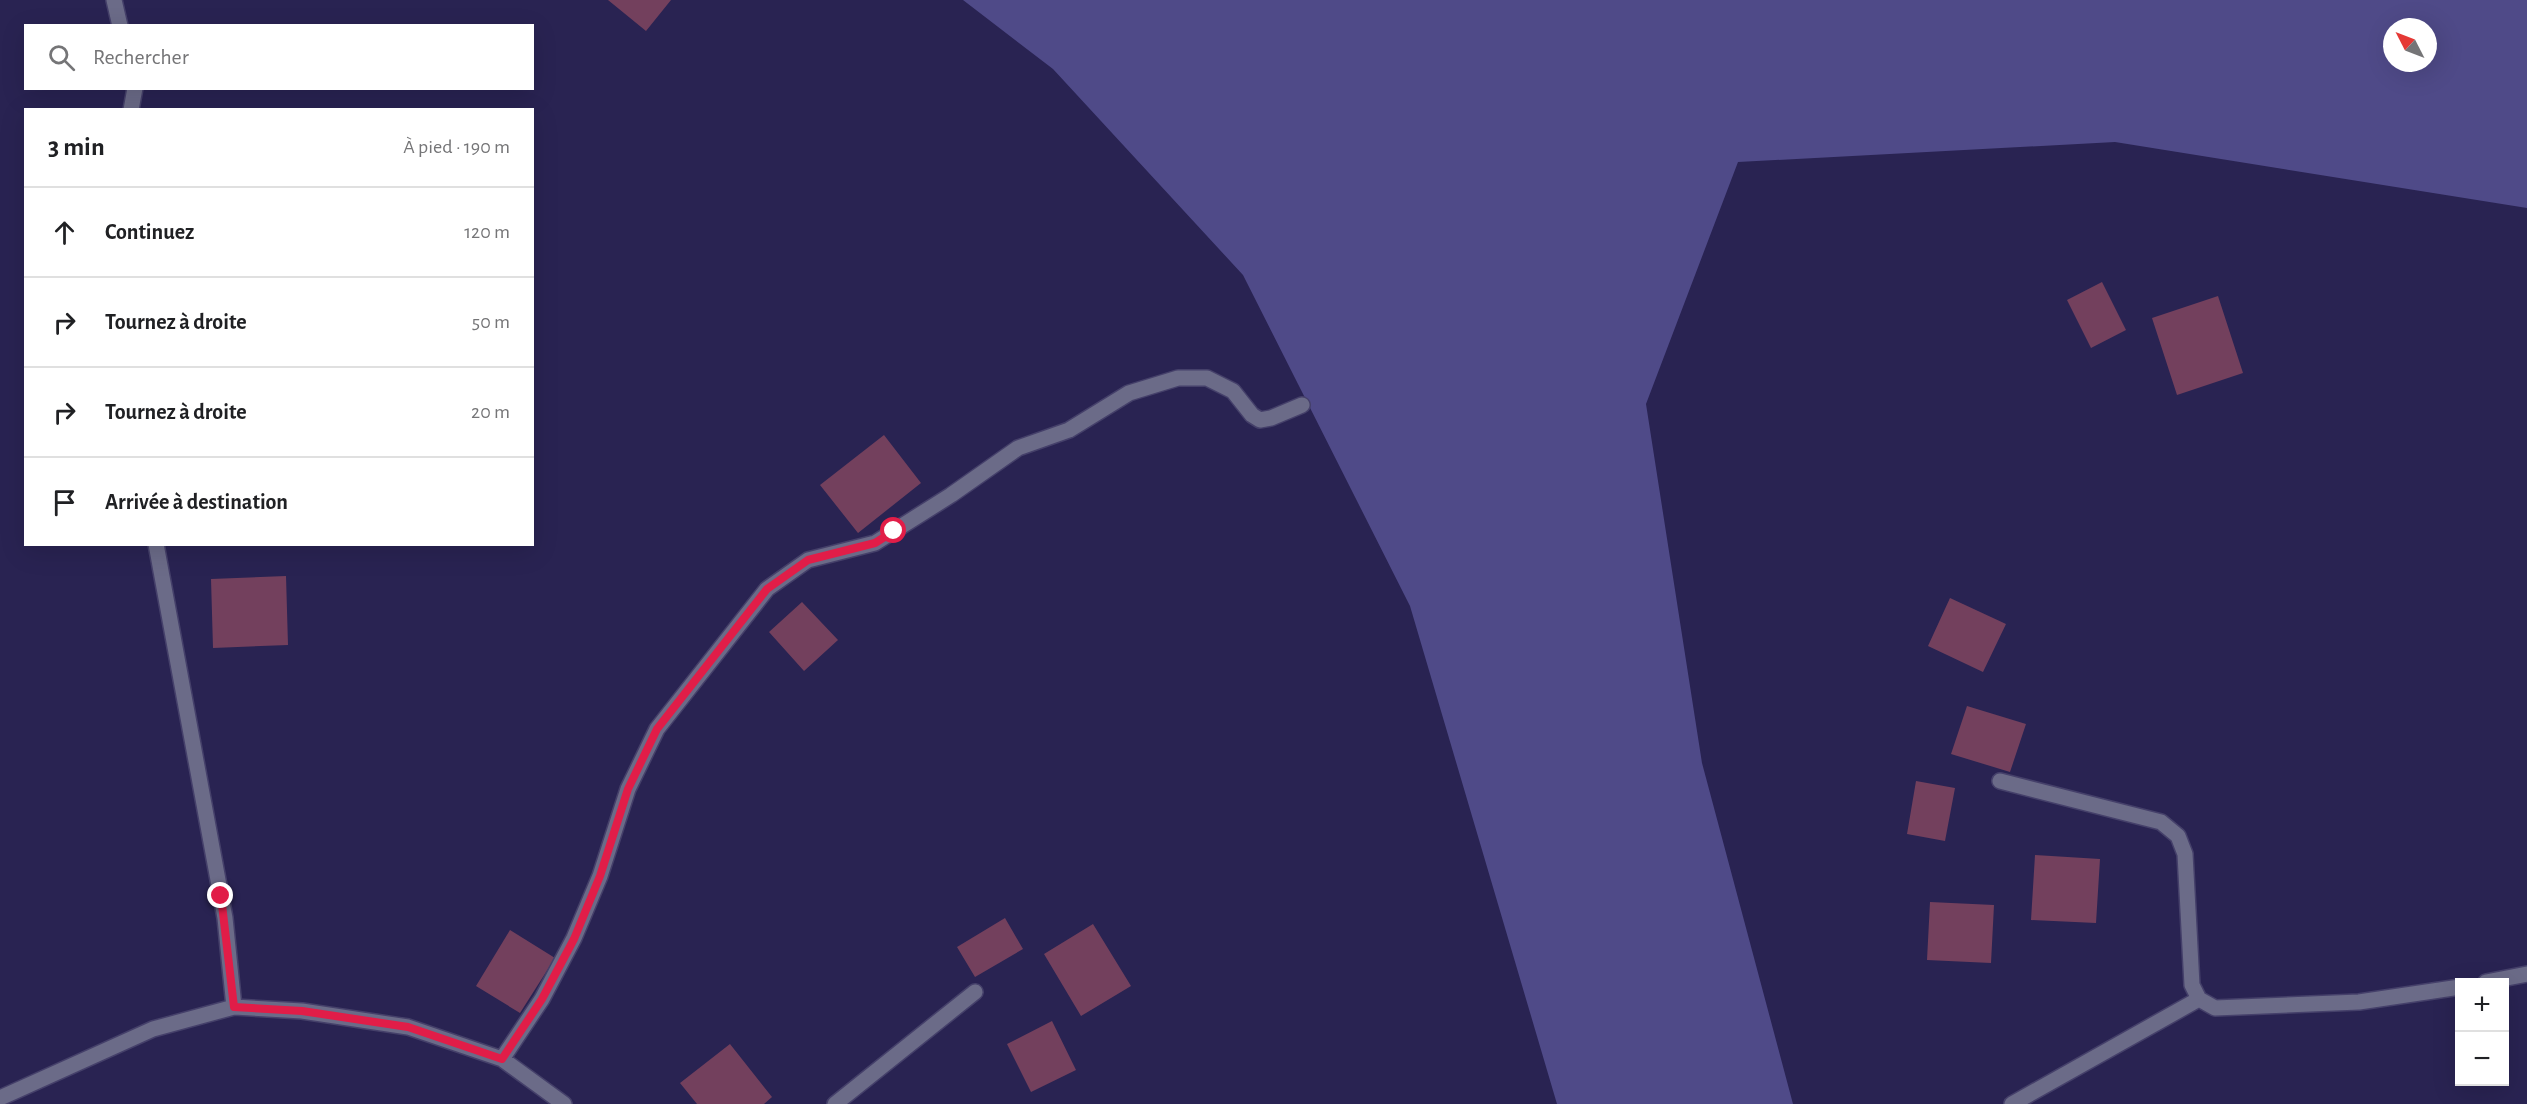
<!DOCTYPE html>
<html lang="fr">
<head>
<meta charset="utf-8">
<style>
  body { margin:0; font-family:"Alegreya Sans",sans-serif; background:#f2f2f2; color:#202124 }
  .controls { position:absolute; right:18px; bottom:18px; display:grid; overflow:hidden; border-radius:0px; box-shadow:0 6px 24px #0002 }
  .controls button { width:54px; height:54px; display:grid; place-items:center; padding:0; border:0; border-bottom:2px solid #e0e0e0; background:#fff; color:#202124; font:30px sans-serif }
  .compass { position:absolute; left:2383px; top:18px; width:54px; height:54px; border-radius:50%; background:#fff; box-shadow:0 6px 24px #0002; rotate:312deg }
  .stop { position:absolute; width:18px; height:18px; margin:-14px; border:4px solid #e11d48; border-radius:50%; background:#fff }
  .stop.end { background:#e11d48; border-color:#fff; box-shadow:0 2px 6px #0008 }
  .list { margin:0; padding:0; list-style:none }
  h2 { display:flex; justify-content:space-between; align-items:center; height:78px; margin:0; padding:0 24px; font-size:26px }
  h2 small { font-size:20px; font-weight:400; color:#757577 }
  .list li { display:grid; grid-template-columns:39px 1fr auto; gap:18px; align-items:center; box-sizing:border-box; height:90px; padding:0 24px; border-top:2px solid #e0e0e0 }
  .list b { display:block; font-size:22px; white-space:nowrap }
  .list em { font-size:20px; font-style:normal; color:#757577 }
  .icon { flex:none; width:33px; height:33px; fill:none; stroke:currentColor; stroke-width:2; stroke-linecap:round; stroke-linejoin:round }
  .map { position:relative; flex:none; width:2527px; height:1104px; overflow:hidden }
  .search { position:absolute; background:#fff; box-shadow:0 6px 24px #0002; left:24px; top:24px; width:510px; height:66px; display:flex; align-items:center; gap:15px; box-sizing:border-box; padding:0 21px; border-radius:0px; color:#757577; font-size:22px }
  .panel { position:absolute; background:#fff; box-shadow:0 6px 24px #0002; left:24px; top:108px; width:510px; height:438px; border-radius:0px }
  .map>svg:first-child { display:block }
  .forest { fill:#4f4a88; fill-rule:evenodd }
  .building { fill:#73405d }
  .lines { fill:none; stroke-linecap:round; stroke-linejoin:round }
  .minor-casing { stroke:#45406a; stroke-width:18 }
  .minor { stroke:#6b6b88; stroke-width:15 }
  .route { stroke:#e11d48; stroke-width:8 }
</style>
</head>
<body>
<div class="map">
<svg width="2527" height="1104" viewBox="0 0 2527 1104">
  <rect width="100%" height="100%" fill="#292352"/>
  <path class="forest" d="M963 0H2527V208L2115 142 1738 162 1646 404 1702 763 1793 1104H1557L1410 606 1243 275 1053 69ZM2392 27H2428V63H2392Z"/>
  <path class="building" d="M608 0H671L646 31Z
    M2102 282 2126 330 2091 348 2067 300Z
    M2218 296 2243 373 2177 395 2152 318Z
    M884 435 921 483 858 533 820 485Z
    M286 576 288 645 213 648 211 579Z
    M1950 598 2006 624 1983 672 1928 646Z
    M802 602 838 640 804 671 769 632Z
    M1967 706 2026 724 2010 772 1951 754Z
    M1916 781 1955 788 1945 841 1907 834Z
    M2035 855 2100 859 2096 923 2031 920Z
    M1930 902 1994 905 1991 963 1927 960Z
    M1005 918 1023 949 975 977 957 947Z
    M1093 924 1131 986 1081 1016 1044 954Z
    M510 930 555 958 520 1013 476 986Z
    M1052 1021 1076 1070 1031 1092 1007 1044Z
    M730 1044 772 1097 764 1104H697L680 1083Z"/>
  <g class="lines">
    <defs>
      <path id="minor" d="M114 0 120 26
        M131 110 135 88
        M156 544 225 918 234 1007
        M2000 781 2161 822 2178 836 2185 854 2192 985 2199 999 2215 1008 2359 1002 2460 987
        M2486 982 2527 974
        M502 1059 542 999 574 938 600 876 628 789 657 729 767 589 808 560 875 543 951 495 1018 448 1069 430 1129 393 1178 378H1207L1233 391 1252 415 1260 420 1271 418 1302 405
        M0 1098 153 1029 234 1007 302 1011 408 1027 502 1059 564 1104
        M835 1104 975 992
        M2012 1104 2199 999"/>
    </defs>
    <use href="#minor" class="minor-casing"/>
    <use href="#minor" class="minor"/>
  </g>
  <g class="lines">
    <path class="route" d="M221 896 234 1007 302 1011 408 1027 502 1059 542 999 574 939 600 876 628 789 657 729 767 589 808 560 875 543 894 531"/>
  </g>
</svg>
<div class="controls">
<button>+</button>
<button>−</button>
</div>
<svg class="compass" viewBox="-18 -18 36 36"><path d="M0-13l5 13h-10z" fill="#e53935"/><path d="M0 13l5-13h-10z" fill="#757577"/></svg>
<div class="stop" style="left:894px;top:531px"></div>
<div class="stop end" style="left:221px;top:896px"></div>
<div class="search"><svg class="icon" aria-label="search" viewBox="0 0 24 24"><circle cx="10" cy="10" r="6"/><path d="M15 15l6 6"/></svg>Rechercher</div>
<section class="panel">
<h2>3 min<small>À pied · 190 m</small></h2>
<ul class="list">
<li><svg class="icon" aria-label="ahead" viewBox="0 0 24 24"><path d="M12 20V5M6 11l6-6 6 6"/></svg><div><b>Continuez</b></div><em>120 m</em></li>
<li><svg class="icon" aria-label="right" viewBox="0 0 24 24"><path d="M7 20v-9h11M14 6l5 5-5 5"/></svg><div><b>Tournez à droite</b></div><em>50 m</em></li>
<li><svg class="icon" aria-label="right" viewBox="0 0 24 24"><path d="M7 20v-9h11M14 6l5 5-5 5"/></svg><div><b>Tournez à droite</b></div><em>20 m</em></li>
<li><svg class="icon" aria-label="arrive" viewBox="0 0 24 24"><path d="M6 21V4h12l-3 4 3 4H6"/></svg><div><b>Arrivée à destination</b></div></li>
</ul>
</section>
</div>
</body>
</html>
